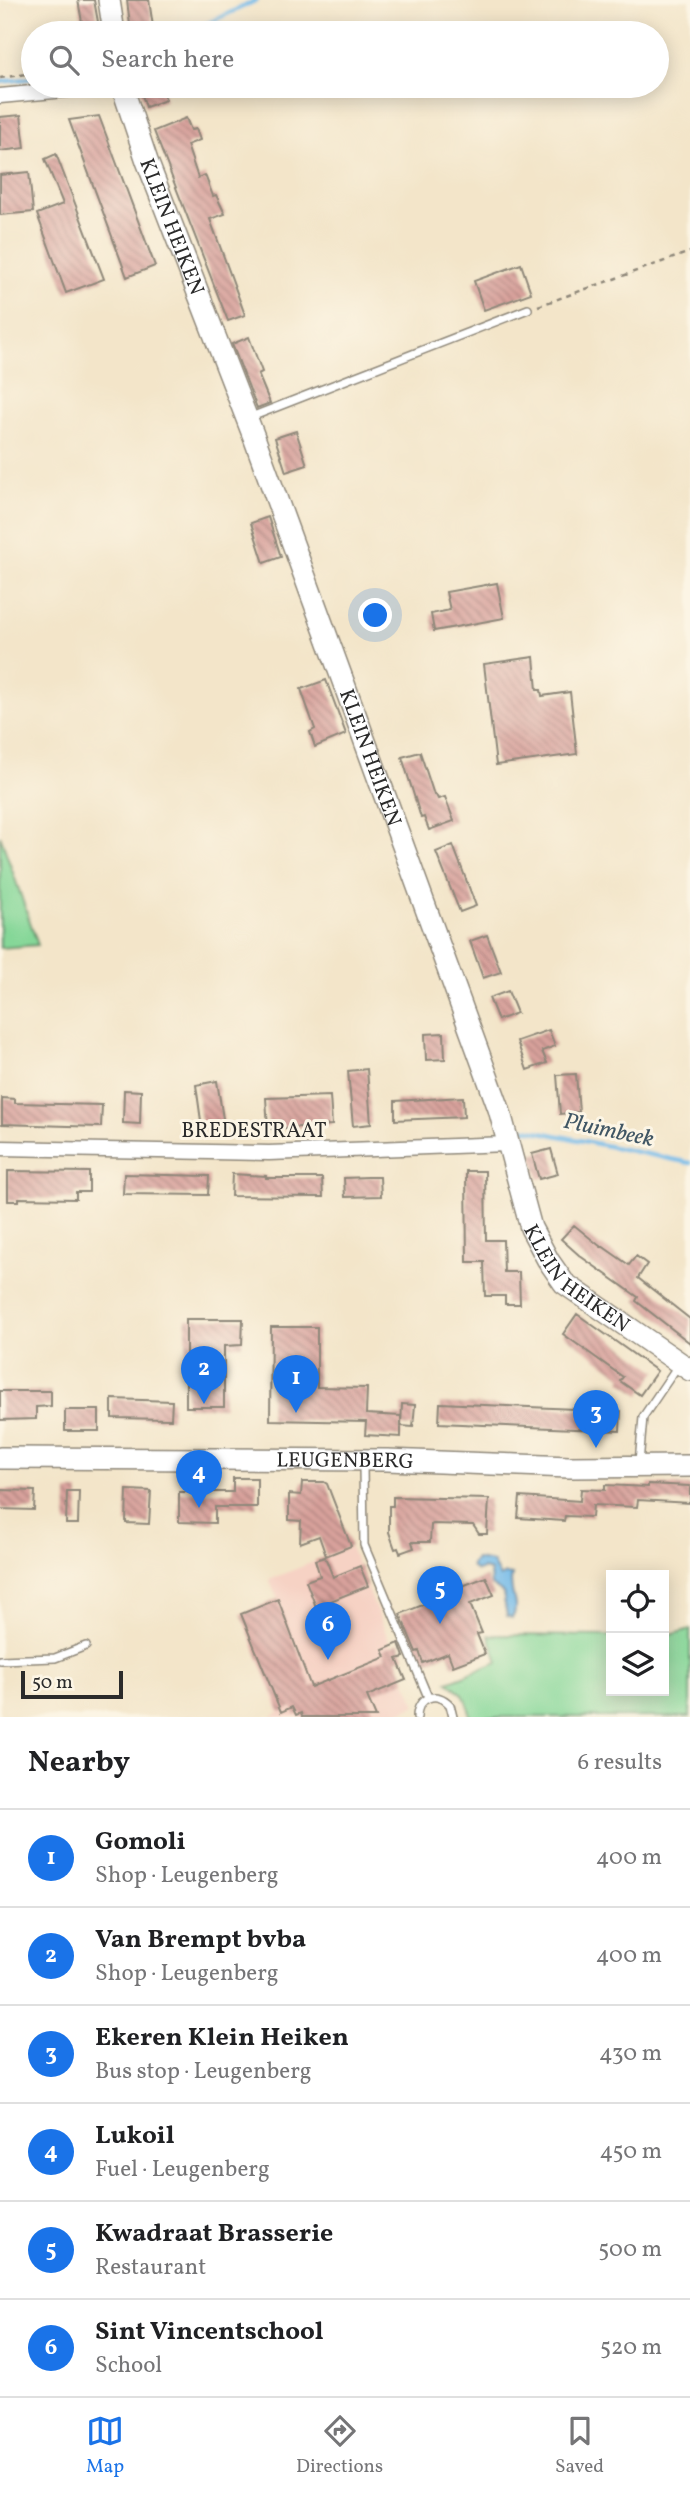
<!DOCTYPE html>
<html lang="en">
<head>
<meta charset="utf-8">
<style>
  body { margin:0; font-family:Vollkorn,serif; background:#f2f2f2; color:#202124 }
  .controls { position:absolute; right:21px; bottom:21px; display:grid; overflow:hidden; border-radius:0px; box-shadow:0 4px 18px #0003 }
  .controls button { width:63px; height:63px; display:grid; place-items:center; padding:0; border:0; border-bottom:2px solid #e0e0e0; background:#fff; color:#202124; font:35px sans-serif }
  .scale { position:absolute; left:21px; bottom:18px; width:102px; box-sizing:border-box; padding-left:7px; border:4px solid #2b2b2b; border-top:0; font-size:19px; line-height:24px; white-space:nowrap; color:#2b2b2b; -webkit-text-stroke:5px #fcf5e5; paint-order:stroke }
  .you { position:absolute; left:376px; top:616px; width:24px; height:24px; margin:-18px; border:5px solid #fff; border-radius:50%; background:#1a73e8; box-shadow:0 0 0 10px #1a73e833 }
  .badge { display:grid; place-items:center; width:46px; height:46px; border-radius:50%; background:#1a73e8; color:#fff; font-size:23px; font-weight:700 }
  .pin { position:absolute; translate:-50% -58px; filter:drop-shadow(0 2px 4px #0008) }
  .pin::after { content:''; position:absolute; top:37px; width:24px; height:21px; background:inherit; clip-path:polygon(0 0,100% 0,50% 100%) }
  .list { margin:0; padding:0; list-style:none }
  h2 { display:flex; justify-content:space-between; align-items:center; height:91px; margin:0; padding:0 28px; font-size:30px }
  h2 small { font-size:23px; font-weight:400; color:#757577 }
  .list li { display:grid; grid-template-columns:46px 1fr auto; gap:21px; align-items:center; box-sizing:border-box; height:98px; padding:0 28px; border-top:2px solid #e0e0e0 }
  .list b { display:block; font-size:26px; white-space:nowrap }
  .list p { margin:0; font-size:23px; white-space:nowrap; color:#757577 }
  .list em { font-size:23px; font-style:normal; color:#757577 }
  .icon { flex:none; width:38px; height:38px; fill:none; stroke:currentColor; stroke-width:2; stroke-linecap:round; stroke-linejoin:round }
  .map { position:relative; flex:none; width:690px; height:1717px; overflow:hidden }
  .search { position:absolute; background:#fff; box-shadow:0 4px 18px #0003; left:21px; right:21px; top:21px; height:77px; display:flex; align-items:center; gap:18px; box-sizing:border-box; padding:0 24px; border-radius:38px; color:#757577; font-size:26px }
  .sheet { height:679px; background:#fff }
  nav { display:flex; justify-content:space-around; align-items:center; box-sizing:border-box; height:98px; border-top:2px solid #e0e0e0; background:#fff; font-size:19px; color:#757577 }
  nav a { display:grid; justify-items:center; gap:4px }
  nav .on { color:#1a73e8 }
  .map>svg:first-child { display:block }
  .built { fill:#f6d2c4 }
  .green { fill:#85d798; stroke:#588162; stroke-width:2 }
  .water { fill:#71b9e9; stroke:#4e728a; stroke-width:2 }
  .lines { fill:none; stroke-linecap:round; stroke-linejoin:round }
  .stream { stroke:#71b9e9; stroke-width:4.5 }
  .building { fill:url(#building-back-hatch) }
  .lane-casing { stroke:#8f887a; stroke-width:10 }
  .street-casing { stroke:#8f887a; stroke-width:17 }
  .secondary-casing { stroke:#8f887a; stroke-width:24 }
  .path { stroke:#8f887a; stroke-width:2.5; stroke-dasharray:5 5; stroke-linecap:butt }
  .lane { stroke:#fff; stroke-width:7 }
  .street { stroke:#fff; stroke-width:14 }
  .secondary { stroke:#fff; stroke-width:21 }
  .labels { text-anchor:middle; stroke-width:6; stroke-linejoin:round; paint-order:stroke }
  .street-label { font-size:21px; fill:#2b2b2b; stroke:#fcf5e5 }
  .water-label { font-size:23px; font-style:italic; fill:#405664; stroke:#fcf5e5 }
</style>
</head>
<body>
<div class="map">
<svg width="690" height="1717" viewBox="0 0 690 1717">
  <defs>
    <pattern id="building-back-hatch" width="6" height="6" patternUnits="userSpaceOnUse" patternTransform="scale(1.75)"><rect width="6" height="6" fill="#d8a19b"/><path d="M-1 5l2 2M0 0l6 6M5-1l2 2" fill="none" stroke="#af837f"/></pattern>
  </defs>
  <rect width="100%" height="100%" fill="#fcf5e5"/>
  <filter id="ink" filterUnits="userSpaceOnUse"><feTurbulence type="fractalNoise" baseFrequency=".0143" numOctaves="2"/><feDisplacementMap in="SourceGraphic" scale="14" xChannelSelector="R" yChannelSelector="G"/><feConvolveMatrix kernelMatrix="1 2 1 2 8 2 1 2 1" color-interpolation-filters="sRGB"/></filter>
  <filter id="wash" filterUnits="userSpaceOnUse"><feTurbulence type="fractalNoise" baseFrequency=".00686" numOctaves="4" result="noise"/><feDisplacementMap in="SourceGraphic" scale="28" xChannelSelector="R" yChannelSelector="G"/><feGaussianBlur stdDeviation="1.57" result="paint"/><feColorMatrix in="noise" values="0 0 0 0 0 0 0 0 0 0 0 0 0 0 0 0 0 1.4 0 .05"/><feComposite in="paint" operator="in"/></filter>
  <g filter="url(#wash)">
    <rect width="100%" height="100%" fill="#f3e5c9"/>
    <path class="built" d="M350 1547 416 1705 389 1717H271L279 1712 241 1614 278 1599 269 1580Z"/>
    <path class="green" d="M0 835 38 945 0 948Z
      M690 1629V1717H470C469 1700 462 1691 448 1682L498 1662 489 1635 611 1636V1691H664V1637Z"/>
    <path class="water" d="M476 1559 492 1562 500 1577 506 1574 512 1575C507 1590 521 1605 512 1618L507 1616 503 1593 491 1585 490 1571 483 1569 477 1571 472 1568 471 1564Z"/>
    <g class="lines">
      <path class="stream" d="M187 33 257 0
        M0 82 33 78
        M521 1128 690 1163"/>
    </g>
    <g id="blocks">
      <path class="building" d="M78 0H94L100 33H84Z
        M127 0H149L154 33H131Z
        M139 86H156L158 91 162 89 166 100 146 107Z
        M21 115 25 148 0 151V117Z
        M99 116 155 266 127 277 69 120Z
        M186 118 191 130 196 129 200 140 187 145 198 178 205 175 213 196 216 195 225 214 210 219 245 315 228 321 154 131Z
        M56 154 104 279 66 293 37 214 63 204 45 159Z
        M29 172 33 212 0 215V175Z
        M521 264 531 293 484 310 474 281Z
        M249 337 262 372 258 374 270 403 257 408 232 344Z
        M296 431 307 465 286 472 275 438Z
        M268 517 281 557 264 563 251 523Z
        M497 583 504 618 434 631 431 614 450 610 446 592Z
        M534 657 537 690H541L542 696 570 692 577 754 496 765 484 664Z
        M326 680 346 734 315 747 310 732 315 729 301 689Z
        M420 752 434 795H436L438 799 445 797 454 821 429 830 424 817 421 818 402 757Z
        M453 845 476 906 460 912 436 852Z
        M487 935 501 972 483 978 470 941Z
        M508 991 517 1013 498 1020 489 998Z
        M549 1030 555 1046 542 1051 547 1063 527 1070 517 1041Z
        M444 1033 445 1059 426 1060 425 1034Z
        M367 1069 371 1124 353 1126 348 1071Z
        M576 1074 579 1112 560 1114 557 1075Z
        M217 1081 224 1125 202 1128 196 1085Z
        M124 1090 141 1091 140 1124 123 1123Z
        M330 1096 332 1125 268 1129 266 1098Z
        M463 1097 464 1117 395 1120V1101Z
        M2 1098 15 1099V1103L102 1105 101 1127 2 1124Z
        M551 1149 558 1174 539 1179 532 1154Z
        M8 1171 89 1172V1192H76V1199L19 1198V1201H8Z
        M466 1171H485L486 1240H503L504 1272H519L520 1304H505V1296H485L484 1262H467Z
        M124 1174 209 1176 208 1195 123 1194Z
        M232 1174 266 1176V1178H322L323 1197 231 1196Z
        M368 1177H380L381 1196 345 1197 344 1178Z
        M574 1225 601 1247 602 1246 629 1265 636 1256 647 1264 638 1278 690 1319V1343L636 1301 638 1297 580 1256 561 1239Z
        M577 1314 657 1371 640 1395 620 1381 623 1377 563 1334Z
        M186 1319H243L242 1345 224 1346V1407H186Z
        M271 1327H317V1387L367 1388 366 1414 401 1416V1437L365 1435 366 1422 270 1420Z
        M0 1391H51V1406L36 1407V1419L0 1420Z
        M112 1399 172 1401 171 1419 112 1418Z
        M440 1403 621 1411 620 1431 439 1423Z
        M402 1404 415 1405 413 1427 401 1426Z
        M65 1410H99V1431H65Z
        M233 1478H257V1507H215V1523L179 1522V1492H233Z
        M302 1482H324L327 1484 351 1546 326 1556 319 1536 300 1543 301 1521 289 1520V1494L301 1495Z
        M648 1484 690 1486V1503L638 1500 637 1507 593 1505 592 1517 565 1516 564 1521 518 1518 520 1497 580 1501 581 1489 605 1490V1485L648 1487Z
        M0 1490 35 1491 34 1510 0 1509Z
        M127 1490 151 1491 149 1524 126 1523Z
        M67 1491H79L78 1524H66Z
        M393 1497 489 1499 487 1534H479L473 1525 433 1524 431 1525 430 1542H412L414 1548 400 1553 398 1548 395 1549 389 1532V1506H393Z
        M325 1557 333 1577 360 1566 368 1586 316 1607 306 1581 320 1576 315 1560Z
        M486 1577 494 1595 470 1604 482 1633 477 1634 485 1654 453 1666 448 1653 423 1663 419 1651 416 1652 400 1614 438 1599 436 1593 456 1585 457 1588Z
        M278 1599 311 1687 386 1657 383 1650 399 1643 404 1657 397 1659 406 1680 367 1696 376 1717H302L301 1713 296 1715 292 1707 281 1712 241 1614Z"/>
    </g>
  </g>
  <g filter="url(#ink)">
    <use href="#blocks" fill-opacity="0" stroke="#8f887a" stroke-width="2"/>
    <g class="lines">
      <defs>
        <path id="lane" d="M251 417 528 309
          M639 1463 643 1417 679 1364
          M363 1464 364 1545 428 1697
          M0 1660 55 1658 86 1646
          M417 1717C417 1697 437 1690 450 1705L453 1717"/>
        <path id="street" d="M0 96 108 86
          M0 1148 269 1153 507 1144"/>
        <g id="secondary">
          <path d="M109 0 114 33"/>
          <path id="s1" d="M122 86 147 161 254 437 499 1109 531 1228 548 1260 564 1283 690 1370"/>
          <path id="s2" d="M0 1458 387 1460 569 1467 690 1466"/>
        </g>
      </defs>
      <use href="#lane" class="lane-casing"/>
      <use href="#street" class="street-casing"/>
      <use href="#secondary" class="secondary-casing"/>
      <path class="path" d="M0 78 33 73
        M538 306 690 252"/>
      <use href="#lane" class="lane"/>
      <use href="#street" class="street"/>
      <use href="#secondary" class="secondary"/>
    </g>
  </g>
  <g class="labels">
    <g class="street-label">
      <text dy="7" stroke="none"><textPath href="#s1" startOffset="149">KLEIN HEIKEN</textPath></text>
      <text dy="7" stroke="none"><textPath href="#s1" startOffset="716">KLEIN HEIKEN</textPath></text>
      <text x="254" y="1137">BREDESTRAAT</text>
      <text dy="7" stroke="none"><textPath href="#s1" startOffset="1283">KLEIN HEIKEN</textPath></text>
      <text dy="7" stroke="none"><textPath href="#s2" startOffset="345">LEUGENBERG</textPath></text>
    </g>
    <g class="water-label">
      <text transform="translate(609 1129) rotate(12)" y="8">Pluimbeek</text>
    </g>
  </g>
</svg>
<div class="controls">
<button><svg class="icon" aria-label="locate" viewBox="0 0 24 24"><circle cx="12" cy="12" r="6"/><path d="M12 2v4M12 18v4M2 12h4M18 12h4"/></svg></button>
<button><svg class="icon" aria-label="layers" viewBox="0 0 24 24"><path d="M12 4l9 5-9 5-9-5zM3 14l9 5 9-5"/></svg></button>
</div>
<div class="scale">50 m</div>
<div class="you"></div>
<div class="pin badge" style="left:296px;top:1413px">1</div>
<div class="pin badge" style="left:204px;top:1404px">2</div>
<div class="pin badge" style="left:596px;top:1448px">3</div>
<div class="pin badge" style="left:199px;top:1508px">4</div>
<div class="pin badge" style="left:440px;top:1624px">5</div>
<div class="pin badge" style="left:328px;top:1660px">6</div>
<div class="search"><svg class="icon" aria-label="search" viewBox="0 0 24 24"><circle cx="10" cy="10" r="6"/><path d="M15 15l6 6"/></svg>Search here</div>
</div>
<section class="sheet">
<h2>Nearby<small>6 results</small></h2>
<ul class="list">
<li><span class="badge">1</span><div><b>Gomoli</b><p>Shop · Leugenberg</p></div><em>400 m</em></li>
<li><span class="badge">2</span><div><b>Van Brempt bvba</b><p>Shop · Leugenberg</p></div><em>400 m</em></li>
<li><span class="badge">3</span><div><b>Ekeren Klein Heiken</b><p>Bus stop · Leugenberg</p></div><em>430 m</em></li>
<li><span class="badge">4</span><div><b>Lukoil</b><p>Fuel · Leugenberg</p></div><em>450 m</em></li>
<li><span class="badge">5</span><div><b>Kwadraat Brasserie</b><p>Restaurant</p></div><em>500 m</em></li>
<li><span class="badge">6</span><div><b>Sint Vincentschool</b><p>School</p></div><em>520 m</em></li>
</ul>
</section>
<nav>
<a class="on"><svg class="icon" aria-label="map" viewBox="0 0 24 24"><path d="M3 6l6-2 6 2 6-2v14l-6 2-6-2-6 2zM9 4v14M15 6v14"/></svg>Map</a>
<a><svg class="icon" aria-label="directions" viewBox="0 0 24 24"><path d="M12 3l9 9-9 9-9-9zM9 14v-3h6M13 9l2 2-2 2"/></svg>Directions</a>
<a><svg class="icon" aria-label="saved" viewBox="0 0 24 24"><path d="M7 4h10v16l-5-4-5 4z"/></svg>Saved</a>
</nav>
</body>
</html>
